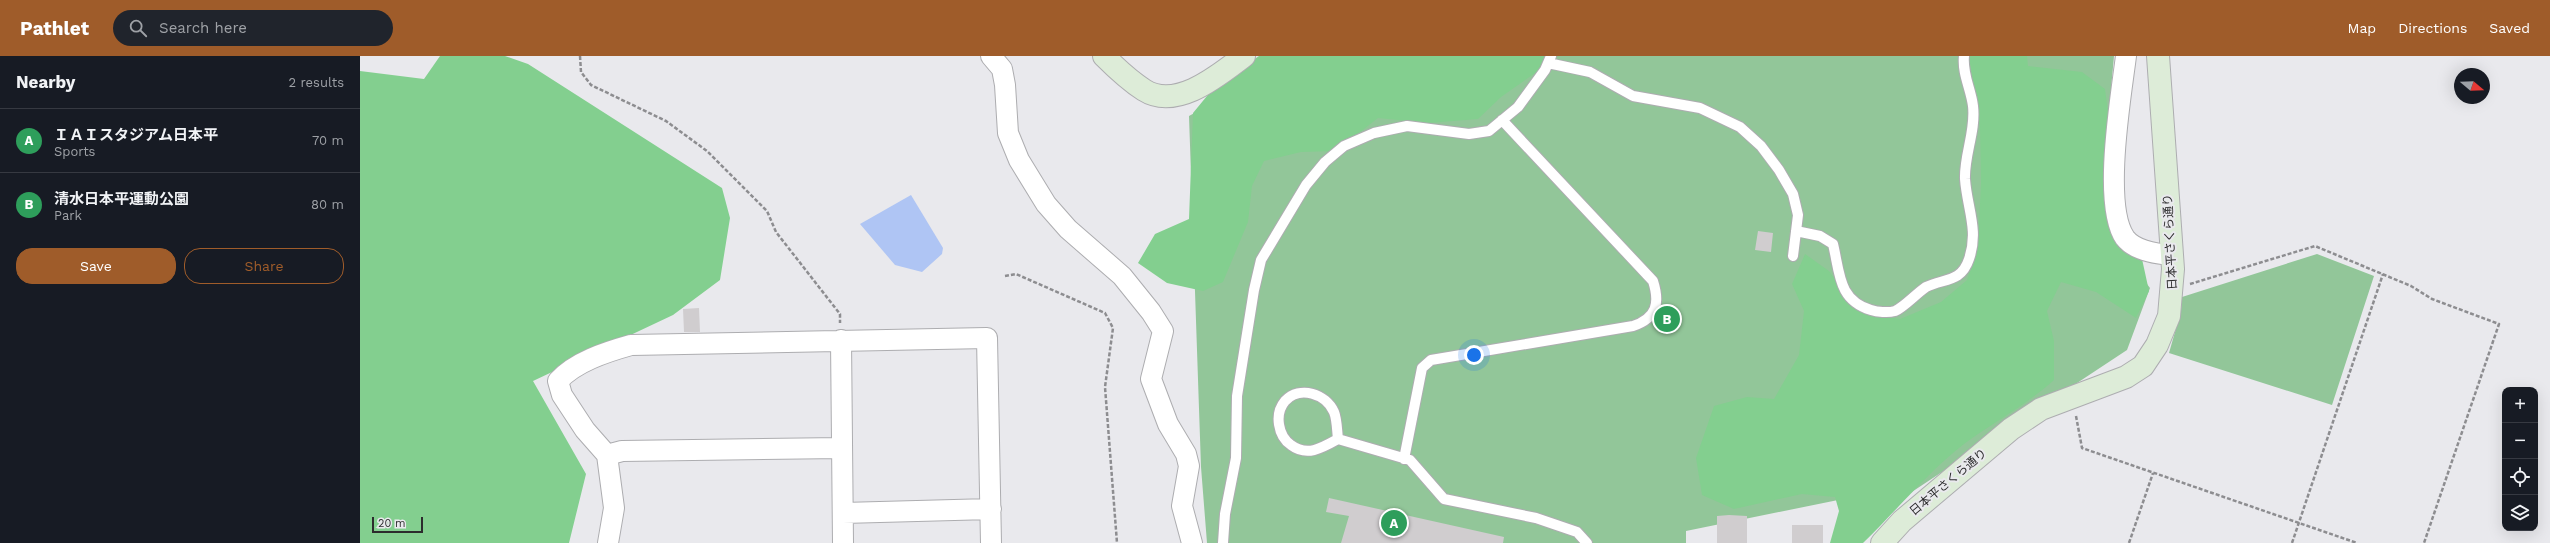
<!DOCTYPE html>
<html lang="en">
<head>
<meta charset="utf-8">
<style>
  body { margin:0; font-family:"Work Sans","Noto Sans JP",sans-serif; background:#20242c; color:#f1f3f6 }
  .controls { position:absolute; right:12px; bottom:12px; display:grid; overflow:hidden; border-radius:8px; box-shadow:0 4px 16px #0002 }
  .controls button { width:36px; height:36px; display:grid; place-items:center; padding:0; border:0; border-bottom:1px solid #363941; background:#171b24; color:#f1f3f6; font:20px sans-serif }
  .compass { position:absolute; left:2094px; top:12px; width:36px; height:36px; border-radius:50%; background:#171b24; box-shadow:0 4px 16px #0002; rotate:109deg }
  .scale { position:absolute; left:12px; bottom:10px; width:51px; box-sizing:border-box; padding-left:4px; border:2px solid #2c2c2d; border-top:0; font-size:11px; line-height:14px; white-space:nowrap; color:#2c2c2d; -webkit-text-stroke:3px #e9e9ed; paint-order:stroke }
  .you { position:absolute; left:1114px; top:299px; width:14px; height:14px; margin:-10px; border:3px solid #fff; border-radius:50%; background:#1a73e8; box-shadow:0 0 0 6px #1a73e833 }
  .badge { display:grid; place-items:center; width:26px; height:26px; border-radius:50%; background:#9f5c2a; color:#fff; font-size:13px; font-weight:700 }
  .pin { position:absolute; translate:-50% -50%; border:2px solid #fff; box-shadow:0 1px 4px #0006 }
  .list { margin:0; padding:0; list-style:none }
  h2 { display:flex; justify-content:space-between; align-items:center; height:52px; margin:0; padding:0 16px; font-size:17px }
  h2 small { font-size:13px; font-weight:400; color:#9ea1a6 }
  .list li { display:grid; grid-template-columns:26px 1fr auto; gap:12px; align-items:center; box-sizing:border-box; height:64px; padding:0 16px; border-top:1px solid #363941 }
  .list b { display:block; font-size:15px; white-space:nowrap }
  .list p { margin:0; font-size:13px; white-space:nowrap; color:#9ea1a6 }
  .list em { font-size:13px; font-style:normal; color:#9ea1a6 }
  .actions { display:flex; gap:8px; padding:12px 16px }
  .actions a { flex:1; padding:9px 0; border:1px solid #9f5c2a; border-radius:16px; text-align:center; font-size:14px; color:#9f5c2a }
  .actions .main { background:#9f5c2a; color:#fff }
  .icon { flex:none; width:22px; height:22px; fill:none; stroke:currentColor; stroke-width:2; stroke-linecap:round; stroke-linejoin:round }
  .map { position:relative; flex:none; width:2190px; height:487px; overflow:hidden }
  header { display:flex; align-items:center; gap:24px; box-sizing:border-box; height:56px; padding:0 20px; background:#9f5c2a; color:#fff }
  header strong { font-size:19px }
  nav { display:flex; gap:22px; margin-inline-start:auto; font-size:14px }
  .search { width:280px; height:36px; background:#20242c; display:flex; align-items:center; gap:10px; box-sizing:border-box; padding:0 14px; border-radius:22px; color:#9ea1a6; font-size:15px }
  main { display:flex }
  aside { flex:1; background:#171b24 }
  .map>svg:first-child { display:block }
  .green { fill:#92c699 }
  .forest { fill:#83cf8f }
  .water { fill:#afc5f4 }
  .building { fill:#d0cdcf }
  .lines { fill:none; stroke-linecap:round; stroke-linejoin:round }
  .lane-casing { stroke:#adadb0; stroke-width:12 }
  .street-casing { stroke:#adadb0; stroke-width:22 }
  .secondary-casing { stroke:#adadb0; stroke-width:24 }
  .path { stroke:#8d8d90; stroke-width:2.5; stroke-dasharray:4 2; stroke-linecap:butt }
  .lane { stroke:#fff; stroke-width:10 }
  .street { stroke:#fff; stroke-width:20 }
  .secondary { stroke:#ddecd8; stroke-width:22 }
  .labels { text-anchor:middle; stroke-width:4; stroke-linejoin:round; paint-order:stroke }
  .street-label { font-size:12px; fill:#2c2c2d; stroke:#e9e9ed }
</style>
</head>
<body>
<header>
<strong>Pathlet</strong>
<div class="search"><svg class="icon" aria-label="search" viewBox="0 0 24 24"><circle cx="10" cy="10" r="6"/><path d="M15 15l6 6"/></svg>Search here</div>
<nav><a>Map</a><a>Directions</a><a>Saved</a></nav>
</header>
<main>
<aside>
<h2>Nearby<small>2 results</small></h2>
<ul class="list">
<li><span class="badge" style="background:#2e9e5b">A</span><div><b>ＩＡＩスタジアム日本平</b><p>Sports</p></div><em>70 m</em></li>
<li><span class="badge" style="background:#2e9e5b">B</span><div><b>清水日本平運動公園</b><p>Park</p></div><em>80 m</em></li>
</ul>
<div class="actions"><a class="main">Save</a><a>Share</a></div>
</aside>
<div class="map">
<svg width="2190" height="487" viewBox="0 0 2190 487">
  <rect width="100%" height="100%" fill="#e9e9ed"/>
  <path class="green" d="M938 0H1754L1740 155 1764 198 1790 232 1767 294 1526 453 1483 443 1326 475V487H847L841 411 829 60Z
    M1957 198 2014 220 1972 349 1809 297 1821 255 1822 241Z"/>
  <path class="forest" d="M80 0H145L168 8 362 132 370 162 360 224 313 259 173 325 226 418 209 487H0V15L64 23Z
    M899 0H1185L1178 15 1141 41 1118 63 1068 67 1018 62 976 95 941 96 904 105 892 130 888 166 863 226 843 235 807 227 778 207 795 178 829 163 833 57 856 29Z
    M1609 0H1667L1668 10 1722 16 1745 33 1751 78 1750 148 1782 203 1789 235 1776 262 1736 236 1701 226 1687 255 1694 285V324C1666 349 1634 366 1604 388 1567 417 1537 454 1503 487H1470L1479 455 1475 441 1442 438 1374 453 1342 439 1336 402 1354 350 1387 341 1414 343 1439 299 1444 255 1432 228 1445 198 1469 215 1486 239 1512 259 1540 263 1581 246 1607 224 1618 193 1621 126 1620 70Z"/>
  <path class="water" d="M551 139 583 192 582 198 562 216 535 209 500 168Z"/>
  <path class="building" d="M1398 175 1413 177 1411 196 1395 194Z
    M339 252 340 276H324L323 253Z
    M969 442 1144 481 1143 487H981L989 460 966 456Z
    M1369 459 1387 460V487H1357V460Z
    M1432 469H1463V487H1432Z"/>
  <g class="lines">
    <defs>
      <path id="lane" d="M1188 7 1230 16 1273 40 1340 52 1380 71 1401 90 1419 114 1433 138 1438 159 1433 200
        M1436 175 1460 180 1473 188C1480 217 1478 244 1511 254 1517 256 1528 257 1535 255 1543 252 1557 237 1566 231 1584 222 1601 227 1609 203 1619 174 1607 152 1605 123 1604 99 1616 75 1613 50 1611 33 1602 18 1604 0
        M978 383C977 375 977 363 974 356 966 338 940 329 925 345 914 358 918 380 931 389 947 401 962 392 978 383L1050 404 1084 443 1176 462 1217 476 1227 487
        M1044 403 1062 312 1071 304 1273 270C1297 262 1300 247 1293 225L1142 64
        M863 487 865 458 876 402 877 340 894 234 901 204 946 129 965 106 984 90 1014 77 1047 70 1109 78 1129 75 1158 51 1185 14 1191 0"/>
      <path id="street" d="M631 0 642 13 645 29 648 77 659 104 686 148 708 173 762 220 791 256 803 275 791 323 808 368 826 398 829 410 822 450 832 487
        M1766 0C1761 40 1742 149 1765 182 1775 195 1797 198 1812 199
        M481 284 483 487
        M247 399 262 395 481 392
        M483 457 631 453
        M248 487 254 452 247 399 225 374 202 339 198 325C215 306 246 296 271 289L627 282 631 487"/>
      <path id="secondary" d="M744 0C756 12 770 25 784 34 817 55 860 18 884 0
        M1522 487 1542 465 1651 373 1681 353 1766 321 1783 310 1797 289 1809 260 1813 213 1798 0"/>
    </defs>
    <use href="#lane" class="lane-casing"/>
    <use href="#street" class="street-casing"/>
    <use href="#secondary" class="secondary-casing"/>
    <path class="path" d="M220 0 221 16 231 29 306 65 347 95 407 155 416 176 480 258V267
      M645 220 656 218 745 257 753 272 745 331 757 487
      M1830 228 1955 190 2051 230 2072 243 2139 268 2064 487
      M1716 360 1722 392 1997 487
      M1769 487 1793 417
      M1932 487 2023 218"/>
    <use href="#lane" class="lane"/>
    <use href="#street" class="street"/>
    <use href="#secondary" class="secondary"/>
  </g>
  <g class="labels">
    <g class="street-label">
      <text transform="translate(1810 186) rotate(-93)" y="4">日本平さくら通り</text>
      <text transform="translate(1588 426) rotate(-40)" y="4">日本平さくら通り</text>
    </g>
  </g>
</svg>
<div class="controls">
<button>+</button>
<button>−</button>
<button><svg class="icon" aria-label="locate" viewBox="0 0 24 24"><circle cx="12" cy="12" r="6"/><path d="M12 2v4M12 18v4M2 12h4M18 12h4"/></svg></button>
<button><svg class="icon" aria-label="layers" viewBox="0 0 24 24"><path d="M12 4l9 5-9 5-9-5zM3 14l9 5 9-5"/></svg></button>
</div>
<svg class="compass" viewBox="-18 -18 36 36"><path d="M0-13l5 13h-10z" fill="#e53935"/><path d="M0 13l5-13h-10z" fill="#9ea1a6"/></svg>
<div class="scale">20 m</div>
<div class="you"></div>
<div class="pin badge" style="left:1034px;top:467px;background:#2e9e5b">A</div>
<div class="pin badge" style="left:1307px;top:263px;background:#2e9e5b">B</div>
</div>
</main>
</body>
</html>
